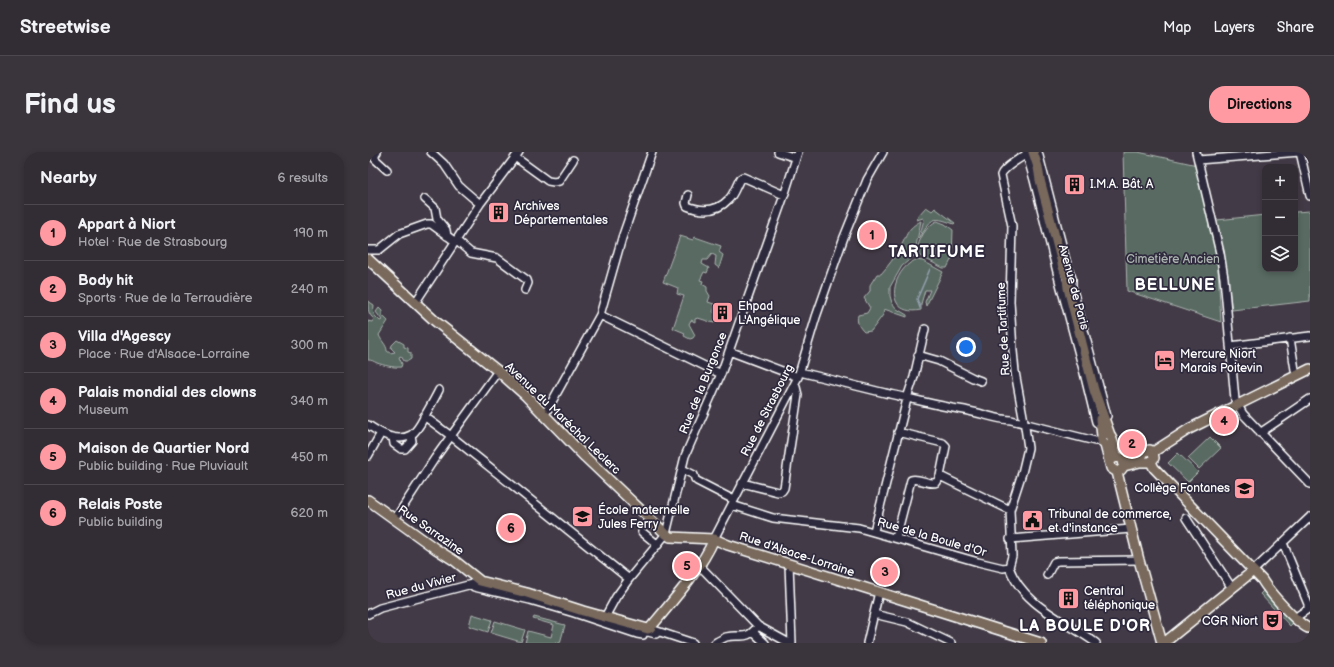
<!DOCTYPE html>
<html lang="en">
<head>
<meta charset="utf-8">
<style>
  body { margin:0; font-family:"Balsamiq Sans",sans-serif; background:#3a343c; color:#f1f3f6 }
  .controls { position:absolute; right:12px; top:12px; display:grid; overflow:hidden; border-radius:8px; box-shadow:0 2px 6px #0003 }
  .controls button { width:36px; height:36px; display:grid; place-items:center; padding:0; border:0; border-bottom:1px solid #4d484f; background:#322c34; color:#f1f3f6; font:20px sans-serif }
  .you { position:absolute; left:598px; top:195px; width:14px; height:14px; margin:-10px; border:3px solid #fff; border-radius:50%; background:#1a73e8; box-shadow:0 0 0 6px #1a73e833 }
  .badge { display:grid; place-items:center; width:26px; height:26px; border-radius:50%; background:#ff9aa2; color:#111; font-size:13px; font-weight:700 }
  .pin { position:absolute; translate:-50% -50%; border:2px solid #fff; box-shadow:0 1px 4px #0006 }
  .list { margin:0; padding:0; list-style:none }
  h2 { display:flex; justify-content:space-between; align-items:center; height:52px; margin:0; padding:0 16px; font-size:17px }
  h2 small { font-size:13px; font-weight:400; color:#a8a7ac }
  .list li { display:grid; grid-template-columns:26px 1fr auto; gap:12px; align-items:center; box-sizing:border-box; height:56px; padding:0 16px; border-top:1px solid #4d484f }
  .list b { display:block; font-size:15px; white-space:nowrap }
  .list p { margin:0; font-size:13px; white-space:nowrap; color:#a8a7ac }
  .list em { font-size:13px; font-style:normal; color:#a8a7ac }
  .icon { flex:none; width:22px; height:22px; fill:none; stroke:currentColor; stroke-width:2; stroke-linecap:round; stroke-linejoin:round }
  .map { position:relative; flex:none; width:942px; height:491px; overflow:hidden; border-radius:16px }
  header { display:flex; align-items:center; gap:24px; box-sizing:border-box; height:56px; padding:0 20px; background:#322c34; border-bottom:1px solid #4d484f }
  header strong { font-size:19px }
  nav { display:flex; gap:22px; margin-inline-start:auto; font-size:14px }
  .intro { display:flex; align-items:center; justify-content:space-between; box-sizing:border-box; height:96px; padding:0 24px }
  h1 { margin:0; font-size:28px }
  .button { padding:10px 18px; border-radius:16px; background:#ff9aa2; color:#111; font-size:14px; font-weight:700 }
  main { display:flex; gap:24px; padding:0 24px }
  aside { flex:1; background:#322c34; border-radius:16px; box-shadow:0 2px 6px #0003 }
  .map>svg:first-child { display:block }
  .green { fill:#586a62; stroke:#acb4b0 }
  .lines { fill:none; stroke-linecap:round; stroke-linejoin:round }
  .stream { stroke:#95a0af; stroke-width:1.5 }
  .minor-casing { stroke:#fff; stroke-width:10 }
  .major-casing { stroke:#fff; stroke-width:12 }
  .minor { stroke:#2f2a3d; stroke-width:7 }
  .major { stroke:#78695c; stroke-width:9 }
  .labels { text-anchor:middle; stroke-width:3.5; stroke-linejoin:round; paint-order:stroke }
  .poi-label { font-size:12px; fill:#fff; stroke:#2f2a3d; text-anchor:start }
  .park-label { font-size:12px; fill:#acb4b0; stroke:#2f2a3d }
  .street-label { font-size:12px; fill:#fff; stroke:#2f2a3d }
  .district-label { font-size:16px; font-weight:bold; letter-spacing:1px; fill:#fff; stroke:#2f2a3d }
</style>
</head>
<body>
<header>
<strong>Streetwise</strong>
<nav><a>Map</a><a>Layers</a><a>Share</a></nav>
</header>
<div class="intro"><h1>Find us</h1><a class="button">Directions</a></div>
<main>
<aside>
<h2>Nearby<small>6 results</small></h2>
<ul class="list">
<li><span class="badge">1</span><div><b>Appart à Niort</b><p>Hotel · Rue de Strasbourg</p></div><em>190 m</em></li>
<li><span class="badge">2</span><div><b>Body hit</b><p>Sports · Rue de la Terraudière</p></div><em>240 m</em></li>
<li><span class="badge">3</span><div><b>Villa d'Agescy</b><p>Place · Rue d'Alsace-Lorraine</p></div><em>300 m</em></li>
<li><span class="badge">4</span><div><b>Palais mondial des clowns</b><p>Museum</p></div><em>340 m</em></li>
<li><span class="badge">5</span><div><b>Maison de Quartier Nord</b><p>Public building · Rue Pluviault</p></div><em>450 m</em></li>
<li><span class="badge">6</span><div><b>Relais Poste</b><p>Public building</p></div><em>620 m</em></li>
</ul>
</aside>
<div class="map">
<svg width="942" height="491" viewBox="0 0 942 491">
  <rect width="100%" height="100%" fill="#423a46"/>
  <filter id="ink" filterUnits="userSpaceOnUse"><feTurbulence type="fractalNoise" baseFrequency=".025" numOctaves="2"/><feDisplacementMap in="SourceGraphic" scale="8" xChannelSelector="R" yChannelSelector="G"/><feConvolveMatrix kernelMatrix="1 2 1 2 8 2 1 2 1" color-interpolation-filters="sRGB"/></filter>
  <g filter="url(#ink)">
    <path class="green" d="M755 0H770L829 13 849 100 853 170 759 139Z
      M558 55 564 59 567 56 587 71 586 72C562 63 564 67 551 87L556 67 555 66 549 68 550 64Z
      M942 59V149L864 158 856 104 849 68 897 63V117H927V60Z
      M553 69 546 104 534 114 522 135V144L524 151 529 157 539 163V165L516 157 515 163 503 179 496 180C491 175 488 170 490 163L499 161 502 156 496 146 502 139V133L509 122H513C520 114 527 105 532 96 540 82 538 77 553 69Z
      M569 69 577 72 585 78 584 106 579 116H575L552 104 549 99C550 88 559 73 569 69Z
      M312 84 325 88 327 85 353 94 351 100 355 103 351 116 347 113 348 104 344 102 339 108H335L334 112 341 116 339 121 336 120 332 128 335 129 334 132 339 135V139L342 144 340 150 346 152 347 154 345 160 349 162 346 171 330 166 327 167V170L323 168 321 172 327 183 325 186 322 187 316 184 317 181 305 176 316 144 309 142 310 136 295 130Z
      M548 108 555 109 575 120 558 154 557 150 562 138H557L553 152V158C514 166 523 117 548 108Z
      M0 149 6 153C5 163 5 162 12 169L14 168 8 160 11 156 14 159V164L17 166 20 169 11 183C13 189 19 193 19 199L22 201 27 200 23 196 24 193 29 188 36 192V195L40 196V200L43 201V207L40 209H36L33 204 31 205 34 212 33 215C26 216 15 213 9 211 5 209 4 208 0 208V169L4 170 6 167C0 162 0 158 0 149Z
      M842 285 853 296 831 317 820 306Z
      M810 301 830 320 820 330 800 311Z
      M895 439 925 471 922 474 892 442Z
      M104 462 124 468 120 480 101 474Z
      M166 465 197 473 192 491H157L160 479 183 485 186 473 165 467Z
      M127 469 157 478 153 490 123 481Z"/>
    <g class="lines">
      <path class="stream" d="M552 156 549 147 562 117"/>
      <defs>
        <path id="minor" d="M9 0 7 3V7L19 18
          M63 0 76 12 91 34 112 52
          M410 0 428 6
          M658 0 666 28 691 128 716 221 727 266 728 270 733 274
          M670 0 700 116 704 126V134L739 264
          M828 0 852 101 856 126 867 248 875 262 942 332
          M932 0 942 44
          M147 5 180 29 186 30 191 29 205 8
          M830 8 932 0
          M320 43 318 51 319 54C334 60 349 60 361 47 366 42 368 34 372 27L375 25 416 43
          M57 47 67 56 69 67 78 78 79 84
          M0 98H11L31 82 59 72H63L85 88 90 90 103 101 129 106 159 128 160 131 157 138
          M47 151 112 52 151 0
          M232 163 353 222
          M922 186 928 224
          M862 194 942 184
          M361 199 430 225
          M550 203 571 209 605 226 613 229
          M432 220 517 241C538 245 558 251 580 255 587 257 594 257 601 259 616 262 627 267 643 268L727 289H733
          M56 264 83 284 261 427
          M176 264 232 163 254 86 284 0
          M0 273C12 281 28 291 43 283 50 279 55 267 59 260 63 253 67 246 71 238
          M892 281 942 247
          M25 285 26 292 33 297H37L44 289 43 283
          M0 304 13 281
          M314 317 326 323 327 327 329 329 366 348
          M572 324 642 358
          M374 331 410 340 414 339 416 336 430 243 428 235 426 233
          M364 353 405 366 491 376 610 410 635 416 641 415
          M818 366 864 436
          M27 367 67 306 130 219
          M506 379 540 243 546 225 557 177
          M274 380 290 393
          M528 386 543 328C551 325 561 334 569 330L572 324 578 294 575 291 530 280
          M346 387 430 225 448 165 476 85 499 28 515 0
          M642 387 763 377
          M915 391 940 452V457L931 463
          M421 412 424 491
          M331 413 390 474 421 491
          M641 415 644 404 642 358 654 321 660 296 657 275 647 220 645 199 642 149 644 74 633 23C635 16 657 2 665 0
          M641 415C655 454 698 469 728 491
          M885 419 942 365
          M679 423 686 410 690 409 771 408
          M105 431 106 435 162 448 206 461 269 482 275 483 276 479 288 482
          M0 462 12 456 108 431
          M506 462 539 470 583 491
          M237 465 248 445 261 427 298 382 317 304 353 222 418 38 430 0
          M283 477 325 491
          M385 480 397 491
          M347 491C350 489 354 487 358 485 374 481 377 490 390 474
          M499 491 511 440"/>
        <path id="major" d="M665 0 670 15 672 28 695 115 699 126 700 136 726 238 742 283
          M0 107 67 169 130 219 158 244 217 305 298 382 302 385 346 387 360 393 673 491
          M732 267 734 284 733 289 737 293
          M737 282 743 284 749 305
          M737 293 743 316 749 320 753 318 756 314 755 308 751 305 745 306 742 310
          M785 300 821 277 942 217
          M754 307 775 302
          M783 310 786 316 894 428C901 440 929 471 940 476
          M756 314 772 310H783L786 306 785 300 782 298 777 299 775 302
          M749 320 771 408 794 491
          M0 348 68 397 87 409 112 429 159 441 215 459 280 477 282 476C302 452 334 416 346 387
          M796 491 885 419"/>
      </defs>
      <use href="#minor" class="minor-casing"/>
      <use href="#major" class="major-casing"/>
      <use href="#minor" class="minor"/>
      <use href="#major" class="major"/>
    </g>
  </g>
  <defs>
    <symbol id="building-square" viewBox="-11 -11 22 22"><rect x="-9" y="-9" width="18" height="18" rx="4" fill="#ff9aa2" stroke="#2f2a3d"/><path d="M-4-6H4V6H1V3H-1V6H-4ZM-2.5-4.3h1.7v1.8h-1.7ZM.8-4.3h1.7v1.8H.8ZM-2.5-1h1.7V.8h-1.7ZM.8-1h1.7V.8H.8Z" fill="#111"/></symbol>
    <symbol id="hotel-square" viewBox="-11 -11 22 22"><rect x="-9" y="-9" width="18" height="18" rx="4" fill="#ff9aa2" stroke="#2f2a3d"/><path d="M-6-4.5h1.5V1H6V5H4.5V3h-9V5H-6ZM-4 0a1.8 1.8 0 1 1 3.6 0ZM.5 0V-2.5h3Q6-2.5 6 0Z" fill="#111"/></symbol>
    <symbol id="school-square" viewBox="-11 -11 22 22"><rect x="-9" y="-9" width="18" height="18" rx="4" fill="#ff9aa2" stroke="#2f2a3d"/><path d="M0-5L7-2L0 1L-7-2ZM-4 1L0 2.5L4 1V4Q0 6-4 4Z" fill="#111"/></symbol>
    <symbol id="civic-square" viewBox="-11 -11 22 22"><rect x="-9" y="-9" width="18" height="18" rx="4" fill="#ff9aa2" stroke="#2f2a3d"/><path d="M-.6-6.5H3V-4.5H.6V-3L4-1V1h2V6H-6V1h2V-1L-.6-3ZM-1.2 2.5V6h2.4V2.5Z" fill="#111"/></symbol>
    <symbol id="theatre-square" viewBox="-11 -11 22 22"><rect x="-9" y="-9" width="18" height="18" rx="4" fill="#ff9aa2" stroke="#2f2a3d"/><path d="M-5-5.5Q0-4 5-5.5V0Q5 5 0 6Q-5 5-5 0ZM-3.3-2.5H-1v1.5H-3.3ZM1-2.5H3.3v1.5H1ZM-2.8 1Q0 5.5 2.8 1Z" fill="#111"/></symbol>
  </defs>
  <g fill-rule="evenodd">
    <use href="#building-square" x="694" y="20" width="25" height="25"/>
    <use href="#building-square" x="118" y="48" width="25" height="25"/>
    <use href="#building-square" x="342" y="148" width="25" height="25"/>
    <use href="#hotel-square" x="784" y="196" width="25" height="25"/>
    <use href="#school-square" x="864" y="324" width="25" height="25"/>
    <use href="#school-square" x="202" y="352" width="25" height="25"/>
    <use href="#civic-square" x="652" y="356" width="25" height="25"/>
    <use href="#building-square" x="688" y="434" width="25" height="25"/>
    <use href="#theatre-square" x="892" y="456" width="25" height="25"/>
  </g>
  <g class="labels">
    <g class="poi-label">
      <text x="722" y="36">I.M.A. Bât. A</text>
      <text x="146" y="58">Archives<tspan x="146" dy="14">Départementales</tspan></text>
      <text x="370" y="158">Ehpad<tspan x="370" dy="14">L'Angélique</tspan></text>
      <text x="812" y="206">Mercure Niort<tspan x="812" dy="14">Marais Poitevin</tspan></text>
      <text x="862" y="340" text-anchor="end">Collège Fontanes</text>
      <text x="230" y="362">École maternelle<tspan x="230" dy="14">Jules Ferry</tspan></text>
      <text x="680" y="366">Tribunal de commerce,<tspan x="680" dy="14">et d'instance</tspan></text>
      <text x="716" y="443">Central<tspan x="716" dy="14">téléphonique</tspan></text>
      <text x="890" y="473" text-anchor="end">CGR Niort</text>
    </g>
    <g class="park-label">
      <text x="805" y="111">Cimetière Ancien</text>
    </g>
    <g class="street-label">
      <text transform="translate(706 135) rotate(75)" y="4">Avenue de Paris</text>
      <text transform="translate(635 177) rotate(-93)" y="4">Rue de Tartifume</text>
      <text transform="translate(335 231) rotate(-68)" y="4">Rue de la Burgonce</text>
      <text transform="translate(399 258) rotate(-63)" y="4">Rue de Strasbourg</text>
      <text transform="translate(195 266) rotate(44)" y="4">Avenue du Maréchal Leclerc</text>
      <text transform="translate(63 378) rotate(35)" y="4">Rue Sarrazine</text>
      <text transform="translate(564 385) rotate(16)" y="4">Rue de la Boule d'Or</text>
      <text transform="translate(429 402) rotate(18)" y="4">Rue d'Alsace-Lorraine</text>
      <text transform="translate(53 434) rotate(-15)" y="4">Rue du Vivier</text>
    </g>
    <g class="district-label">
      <text x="569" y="105">TARTIFUME</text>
      <text x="807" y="138">BELLUNE</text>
      <text x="717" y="479">LA BOULE D'OR</text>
    </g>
  </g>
</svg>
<div class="controls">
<button>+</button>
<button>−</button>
<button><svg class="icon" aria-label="layers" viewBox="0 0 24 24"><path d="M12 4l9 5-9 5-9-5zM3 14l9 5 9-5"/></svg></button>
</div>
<div class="you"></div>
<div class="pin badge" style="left:504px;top:83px">1</div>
<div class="pin badge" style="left:764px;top:292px">2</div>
<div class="pin badge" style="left:517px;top:420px">3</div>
<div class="pin badge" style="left:856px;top:269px">4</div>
<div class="pin badge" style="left:319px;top:414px">5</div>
<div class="pin badge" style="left:143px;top:376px">6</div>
</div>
</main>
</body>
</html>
